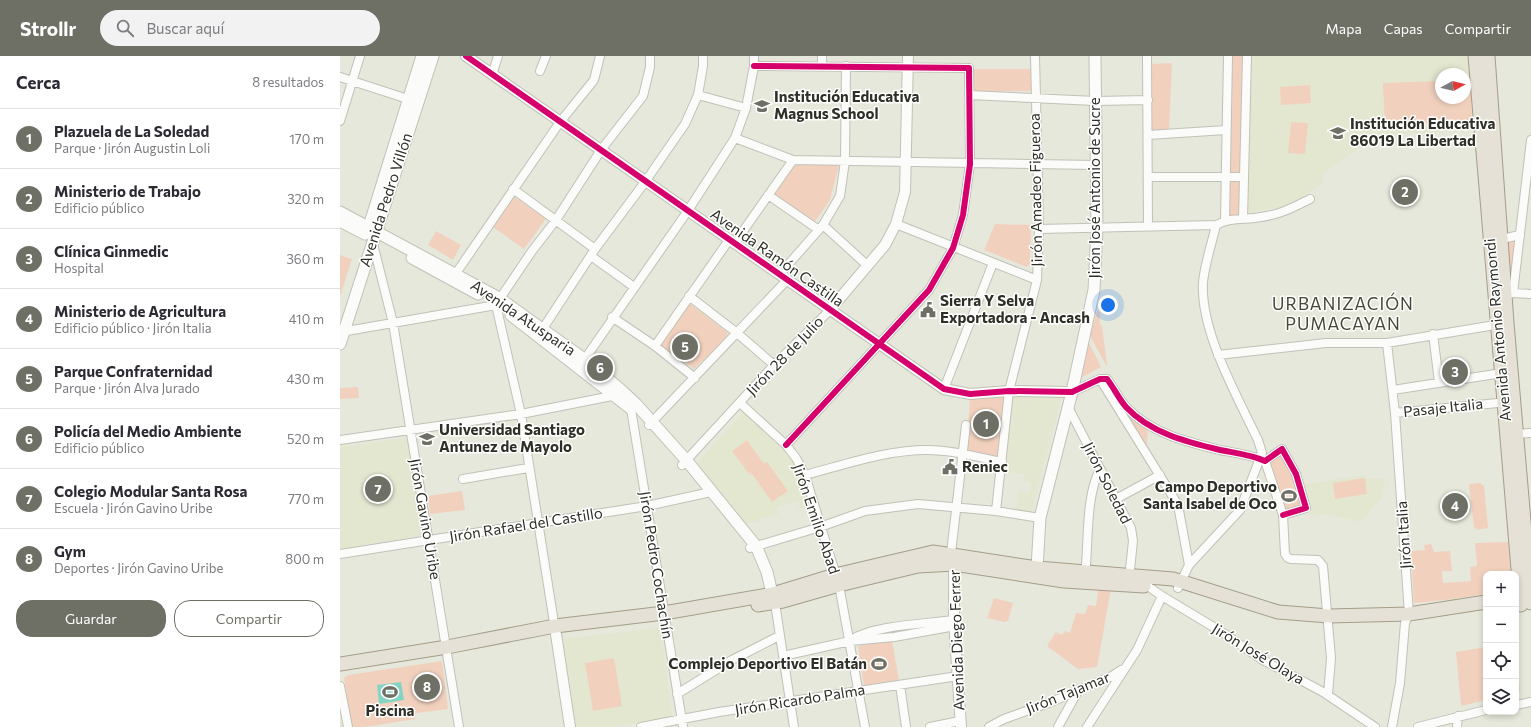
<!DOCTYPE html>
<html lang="es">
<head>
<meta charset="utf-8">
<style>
  body { margin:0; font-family:Commissioner,sans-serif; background:#f2f2f3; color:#2b2b33 }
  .controls { position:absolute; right:12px; bottom:12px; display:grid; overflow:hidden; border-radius:8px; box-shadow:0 2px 6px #0003 }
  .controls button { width:36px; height:36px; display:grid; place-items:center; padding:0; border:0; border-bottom:1px solid #e1e1e2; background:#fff; color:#2b2b33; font:20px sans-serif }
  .compass { position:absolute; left:1095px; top:12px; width:36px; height:36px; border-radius:50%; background:#fff; box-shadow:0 2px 6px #0003; rotate:82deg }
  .you { position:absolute; left:768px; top:249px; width:14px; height:14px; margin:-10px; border:3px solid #fff; border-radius:50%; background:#1a73e8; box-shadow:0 0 0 6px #1a73e833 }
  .badge { display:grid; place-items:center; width:26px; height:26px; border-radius:50%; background:#6e7065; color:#fff; font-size:13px; font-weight:700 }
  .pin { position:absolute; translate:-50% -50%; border:2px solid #fff; box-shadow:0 1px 4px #0006 }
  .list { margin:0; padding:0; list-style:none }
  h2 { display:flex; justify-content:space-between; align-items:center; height:52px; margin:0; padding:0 16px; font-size:17px }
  h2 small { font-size:13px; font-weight:400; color:#7c7c81 }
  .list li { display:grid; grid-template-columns:26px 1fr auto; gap:12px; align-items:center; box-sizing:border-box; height:60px; padding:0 16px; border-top:1px solid #e1e1e2 }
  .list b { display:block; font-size:15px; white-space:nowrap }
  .list p { margin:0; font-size:13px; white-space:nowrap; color:#7c7c81 }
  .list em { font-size:13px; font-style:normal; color:#7c7c81 }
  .actions { display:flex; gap:8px; padding:12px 16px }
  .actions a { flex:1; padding:9px 0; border:1px solid #6e7065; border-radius:16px; text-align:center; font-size:14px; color:#6e7065 }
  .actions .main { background:#6e7065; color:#fff }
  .icon { flex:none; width:22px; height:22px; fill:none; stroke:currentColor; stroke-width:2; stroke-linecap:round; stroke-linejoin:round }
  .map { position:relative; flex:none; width:1191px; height:671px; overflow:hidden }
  header { display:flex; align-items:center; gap:24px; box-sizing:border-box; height:56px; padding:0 20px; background:#6e7065; color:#fff }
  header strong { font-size:19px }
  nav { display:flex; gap:22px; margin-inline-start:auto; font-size:14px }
  .search { width:280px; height:36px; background:#f2f2f3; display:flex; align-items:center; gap:10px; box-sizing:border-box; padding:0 14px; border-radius:22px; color:#7c7c81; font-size:15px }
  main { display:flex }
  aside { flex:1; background:#fff }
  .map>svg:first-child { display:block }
  .built { fill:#e4e7d0; fill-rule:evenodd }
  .green { fill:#f1d1be }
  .water { fill:#84d4c4 }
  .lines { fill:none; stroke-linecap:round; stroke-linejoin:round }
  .minor-casing { stroke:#c0c1b7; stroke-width:10 }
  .tertiary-casing { stroke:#c0c1b7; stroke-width:12 }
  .secondary-casing { stroke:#c0c1b7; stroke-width:13 }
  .primary-casing { stroke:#a49d88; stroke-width:15 }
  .minor { stroke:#fbfcfa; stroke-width:8 }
  .tertiary { stroke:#fbfcfa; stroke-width:10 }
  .secondary { stroke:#fbfcfa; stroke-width:11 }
  .primary { stroke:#e5e1d7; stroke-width:13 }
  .cycleway-casing { stroke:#fff; stroke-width:8 }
  .cycleway { stroke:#d6006c; stroke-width:6 }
  .labels { text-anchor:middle; stroke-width:3; stroke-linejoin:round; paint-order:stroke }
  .poi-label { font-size:15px; font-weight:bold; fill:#2e2f26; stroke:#fff; text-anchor:start }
  .street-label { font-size:15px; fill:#2e2f26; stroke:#fff }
  .quarter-label { font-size:17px; letter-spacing:1px; fill:#474936; stroke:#fff }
</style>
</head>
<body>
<header>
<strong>Strollr</strong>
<div class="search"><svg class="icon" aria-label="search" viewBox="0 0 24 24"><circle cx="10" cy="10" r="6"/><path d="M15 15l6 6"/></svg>Buscar aquí</div>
<nav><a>Mapa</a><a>Capas</a><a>Compartir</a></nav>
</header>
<main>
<aside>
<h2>Cerca<small>8 resultados</small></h2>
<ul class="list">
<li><span class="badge">1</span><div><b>Plazuela de La Soledad</b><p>Parque · Jirón Augustin Loli</p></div><em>170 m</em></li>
<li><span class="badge">2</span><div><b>Ministerio de Trabajo</b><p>Edificio público</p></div><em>320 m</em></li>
<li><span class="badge">3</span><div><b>Clínica Ginmedic</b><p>Hospital</p></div><em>360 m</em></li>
<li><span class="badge">4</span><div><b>Ministerio de Agricultura</b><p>Edificio público · Jirón Italia</p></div><em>410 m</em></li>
<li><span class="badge">5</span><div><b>Parque Confraternidad</b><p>Parque · Jirón Alva Jurado</p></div><em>430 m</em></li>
<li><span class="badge">6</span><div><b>Policía del Medio Ambiente</b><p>Edificio público</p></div><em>520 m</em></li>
<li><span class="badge">7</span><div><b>Colegio Modular Santa Rosa</b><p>Escuela · Jirón Gavino Uribe</p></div><em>770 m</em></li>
<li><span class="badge">8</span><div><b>Gym</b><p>Deportes · Jirón Gavino Uribe</p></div><em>800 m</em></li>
</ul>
<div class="actions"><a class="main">Guardar</a><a>Compartir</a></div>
</aside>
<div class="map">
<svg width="1191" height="671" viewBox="0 0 1191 671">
  <rect width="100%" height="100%" fill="#e6e8db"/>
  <path class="built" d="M910 0H1130L1136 74 1038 80 983 117V127L960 142 939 152 906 157ZM1101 18H1125V42H1101Z
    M720 339 721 343 692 457 676 453 678 434 690 437 691 426 684 425 683 417H664L673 341Z
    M403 356 448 398 460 423 468 451 460 453 457 445 437 451 439 458 403 469 354 410Z
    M67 382 83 475 80 480 0 494V391Z
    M1024 419 1025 422 1046 423 1041 442 1021 466 985 458 971 460 961 429Z
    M318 572 321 574 332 659 329 662 273 671H235L221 587 224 583Z"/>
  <path class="green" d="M891 0H904L902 118 890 117Z
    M832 7 829 76 811 77 810 8Z
    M633 13H692L691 35H633Z
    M1125 24H1131L1132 66 1045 69 1043 27 1101 25V42H1125Z
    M970 29 971 47 941 49 940 31Z
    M951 66 968 67 965 98 948 97Z
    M454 107 499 109 490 144 474 167 431 138Z
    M902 122V161L887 162 889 123Z
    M173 140 206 163 184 193 153 171Z
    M655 168 691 169 690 208 687 211 644 194Z
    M96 175 121 189 113 204 88 189Z
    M1175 184 1169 230 1163 185Z
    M0 199 12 203 0 240Z
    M349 247 387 276 388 280 354 313 321 290Z
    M757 255 760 256V269L762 270 767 309H766L750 280Z
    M747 283 761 311 737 324Z
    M18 331 19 342 0 343V332Z
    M630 339 667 340 661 398 656 400 627 396Z
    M788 357 808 371 807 389 786 359Z
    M407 384 424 408 427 406 448 435 432 446 412 418 410 419 392 395Z
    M943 398 956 423 963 450 946 456 929 406Z
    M1025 422 1027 438 995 443 993 427Z
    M1141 427V429H1144L1148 472 1138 474 1134 471 1129 428Z
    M122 435 125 454 90 458 88 440Z
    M1168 486 1171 518H1146V538L1105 544 1074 547 1071 495 1085 494 1084 489 1091 488 1094 496 1110 495 1112 515H1102L1103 527 1131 525 1130 511 1137 510 1135 487Z
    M759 531 771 533 757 611 738 613 707 590 716 576 722 579 725 575 730 577 736 557 745 558 748 549 756 550Z
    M654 542 673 547 668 565 664 566 647 562Z
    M552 584 559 625 524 631 518 590Z
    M1176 589 1180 635 1176 636Z
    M1146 591V644L1121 650 1116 596Z
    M274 602 282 650 253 655 245 607Z
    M102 605 108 653 76 657 75 663 25 671H12L4 622 8 619Z"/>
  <path class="water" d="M61 626 64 644 39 648 37 629Z"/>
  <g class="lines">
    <defs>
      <path id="minor" d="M482 0V10
        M807 0 808 170
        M414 10 629 12 630 108 623 159 613 192 589 234 446 389
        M200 15 206 0
        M152 19 158 0
        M0 21 74 45
        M358 39 406 52
        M629 39 755 45 808 44
        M0 65 20 0
        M808 79 886 74
        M395 82 453 104 756 109
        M808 121H904
        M173 133 255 193
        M428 139 479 174
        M903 163 907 0
        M885 164 888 0
        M556 168 697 224
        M483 169 528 210
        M699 173 876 169C890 161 905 164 921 161 939 159 954 151 970 143
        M1157 184 1180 179
        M33 188 53 267 119 671
        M394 188 453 104
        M251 200 294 231
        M439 219 483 169 500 140 505 105 506 10
        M112 223 220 66 254 24 260 0
        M1173 237 1191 238
        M1162 238 1173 237 1191 84
        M349 240 397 277 434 309
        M157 247 192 195 216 164 261 94 303 40 310 11V0
        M156 249 181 358 215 573
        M272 261 315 290 355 322
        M1 276 156 249
        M200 277 255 193 305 126 345 68 358 39 363 10V0
        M1093 278 1099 326
        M1047 287 1055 357 1069 558 1065 567 1060 627 1052 671
        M315 290 389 184
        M878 299 986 287H1047L1161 268
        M242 307 347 156 395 82 406 52 414 10V0
        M760 323 838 449 849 509
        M604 333 653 207
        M1053 334 1162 317
        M732 336 760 323H767C774 332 779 343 786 351 810 377 847 386 880 394 895 397 912 399 925 405L942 393 956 418 966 452 943 459
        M400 347 446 389 456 402 465 419 499 529 525 671
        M294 349 291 353 343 671
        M728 351 791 472 793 485 789 523
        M1055 357 1168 346
        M309 369 447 224
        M1177 378 1191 377
        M0 384 181 358 277 339
        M925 405 943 459 945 498 948 502 951 503 978 504 983 510 991 602 988 639
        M342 409 434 309 489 255
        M465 419C504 409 545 394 587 394 612 394 638 401 662 406
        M123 423 188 412
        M776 443 820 419
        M656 455 669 335 697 224 699 173 695 0
        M410 492 480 471 525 455 578 448 656 455 700 462
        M611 497 626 369
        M0 498 307 450 371 436
        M745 520C749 487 745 442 760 413
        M805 522 809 531 822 540 885 578 921 603 983 636 1035 671
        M838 532 849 509 900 454 922 397 918 384C897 340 860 275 863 226 865 207 872 187 876 169
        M435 547 454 671
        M511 584C534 569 586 568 614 564
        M443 600 510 585 554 581 615 570
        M560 629 566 671
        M0 630 8 671
        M337 638 392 604 439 580
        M1176 649 1191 646
        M301 671 379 656 618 620
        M590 671 620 665
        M649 671 664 663 711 646 772 620 781 614
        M718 671 739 633
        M747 671 797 594 822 540
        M1078 671 1146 654
        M1117 671 1118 660"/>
      <path id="tertiary" d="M126 0 604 333 630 338 669 335 732 336
        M489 255 545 189 556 168 565 136 568 0
        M612 501 614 508V564L621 671
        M216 578 230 671"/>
      <path id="secondary" d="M0 156 159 242 244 303 281 334 296 348 347 405 416 490 427 516 434 546
        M0 165 25 178
        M27 177 82 0
        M72 202 138 238
        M171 259 290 352
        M0 288 93 0
        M695 519 697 512 700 462 732 336 754 234 757 172 755 0"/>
      <path id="primary" d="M1135 0 1181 549
        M1148 0 1167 267 1191 547
        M418 549 443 545 499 529 578 510 614 508 724 525 804 530
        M0 608 107 591 215 570 324 557 433 538 495 519 593 496 697 512 833 523 938 556 989 560 1069 558 1146 546"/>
    </defs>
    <use href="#minor" class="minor-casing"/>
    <use href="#tertiary" class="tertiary-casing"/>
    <use href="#secondary" class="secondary-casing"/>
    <use href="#primary" class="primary-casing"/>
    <use href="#minor" class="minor"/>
    <use href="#tertiary" class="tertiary"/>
    <use href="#secondary" class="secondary"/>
    <use href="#primary" class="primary"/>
    <defs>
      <path id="cycleway" d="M126 0 604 333 630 338 669 335 732 336 760 323H767C774 332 779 343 786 351 810 377 847 386 880 394 895 397 912 399 925 405L942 393 956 418 966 452 943 459
        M414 10 629 12 630 108 623 159 613 192 589 234 446 389"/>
    </defs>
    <use href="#cycleway" class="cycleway-casing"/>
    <use href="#cycleway" class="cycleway"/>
  </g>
  <defs>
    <symbol id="school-bare" viewBox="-9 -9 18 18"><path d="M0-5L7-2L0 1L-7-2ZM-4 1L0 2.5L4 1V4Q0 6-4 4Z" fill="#6e7065" stroke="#fff" stroke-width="2.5" paint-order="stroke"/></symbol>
    <symbol id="civic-bare" viewBox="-9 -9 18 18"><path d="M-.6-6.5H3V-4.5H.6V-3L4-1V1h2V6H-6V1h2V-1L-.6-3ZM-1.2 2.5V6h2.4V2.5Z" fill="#6e7065" stroke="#fff" stroke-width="2.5" paint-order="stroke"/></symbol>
    <symbol id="university-bare" viewBox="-9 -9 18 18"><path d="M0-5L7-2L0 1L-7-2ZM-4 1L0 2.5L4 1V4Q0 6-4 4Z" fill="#6e7065" stroke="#fff" stroke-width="2.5" paint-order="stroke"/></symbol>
    <symbol id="stadium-bare" viewBox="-9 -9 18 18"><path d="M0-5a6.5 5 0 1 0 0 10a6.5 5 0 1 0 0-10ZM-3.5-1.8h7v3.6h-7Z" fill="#6e7065" stroke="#fff" stroke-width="2.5" paint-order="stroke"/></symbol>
  </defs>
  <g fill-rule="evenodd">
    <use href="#school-bare" x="411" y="39" width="22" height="22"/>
    <use href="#school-bare" x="987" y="66" width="22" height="22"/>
    <use href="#civic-bare" x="577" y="243" width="22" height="22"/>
    <use href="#university-bare" x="76" y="372" width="22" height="22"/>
    <use href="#civic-bare" x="599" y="400" width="22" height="22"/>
    <use href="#stadium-bare" x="938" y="429" width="22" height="22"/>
    <use href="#stadium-bare" x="528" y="597" width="22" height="22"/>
    <use href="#stadium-bare" x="39" y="625" width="22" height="22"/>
  </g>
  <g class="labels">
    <g class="poi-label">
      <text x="434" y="46">Institución Educativa<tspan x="434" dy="17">Magnus School</tspan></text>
      <text x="1010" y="73">Institución Educativa<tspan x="1010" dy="17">86019 La Libertad</tspan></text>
      <text x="600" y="250">Sierra Y Selva<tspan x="600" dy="17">Exportadora - Ancash</tspan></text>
      <text x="99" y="379">Universidad Santiago<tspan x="99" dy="17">Antunez de Mayolo</tspan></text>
      <text x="622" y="416">Reniec</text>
      <text x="937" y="436" text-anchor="end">Campo Deportivo<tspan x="937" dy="17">Santa Isabel de Oco</tspan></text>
      <text x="527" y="613" text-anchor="end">Complejo Deportivo El Batán</text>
      <text x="50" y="660" text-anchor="middle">Piscina</text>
    </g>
    <g class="street-label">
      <text transform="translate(755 132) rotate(-90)" y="5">Jirón José Antonio de Sucre</text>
      <text transform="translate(696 134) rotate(-91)" y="5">Jirón Amadeo Figueroa</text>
      <text transform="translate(46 144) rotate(-72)" y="5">Avenida Pedro Villón</text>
      <text transform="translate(437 202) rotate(35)" y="5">Avenida Ramón Castilla</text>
      <text transform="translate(183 262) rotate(34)" y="5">Avenida Atusparia</text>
      <text transform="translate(1158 274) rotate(-95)" y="5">Avenida Antonio Raymondi</text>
      <text transform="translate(445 300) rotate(-46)" y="5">Jirón 28 de Julio</text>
      <text transform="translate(1103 352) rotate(-6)" y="5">Pasaje Italia</text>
      <text transform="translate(767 427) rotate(63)" y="5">Jirón Soledad</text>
      <text transform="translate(85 463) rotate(80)" y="5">Jirón Gavino Uribe</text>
      <text transform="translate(476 463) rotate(71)" y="5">Jirón Emilio Abad</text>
      <text transform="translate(186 469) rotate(-9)" y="5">Jirón Rafael del Castillo</text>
      <text transform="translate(1064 479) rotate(-94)" y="5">Jirón Italia</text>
      <text transform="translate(316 509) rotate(81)" y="5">Jirón Pedro Cochachín</text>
      <text transform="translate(617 584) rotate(-92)" y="5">Avenida Diego Ferrer</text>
      <text transform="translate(918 598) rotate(31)" y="5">Jirón José Olaya</text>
      <text transform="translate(728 637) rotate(-22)" y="5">Jirón Tajamar</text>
      <text transform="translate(460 644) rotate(-9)" y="5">Jirón Ricardo Palma</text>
    </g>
    <g class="quarter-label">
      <text x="1003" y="254">URBANIZACIÓN<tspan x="1003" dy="20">PUMACAYAN</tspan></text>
    </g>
  </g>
</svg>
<div class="controls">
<button>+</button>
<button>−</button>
<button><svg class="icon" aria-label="locate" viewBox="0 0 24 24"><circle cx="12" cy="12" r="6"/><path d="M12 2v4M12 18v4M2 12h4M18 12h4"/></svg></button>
<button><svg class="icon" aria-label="layers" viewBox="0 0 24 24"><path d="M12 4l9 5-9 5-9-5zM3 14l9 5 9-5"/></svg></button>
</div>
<svg class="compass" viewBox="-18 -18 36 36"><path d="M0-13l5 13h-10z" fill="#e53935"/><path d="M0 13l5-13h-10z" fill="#7c7c81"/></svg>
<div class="you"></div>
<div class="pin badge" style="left:646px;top:368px">1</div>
<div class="pin badge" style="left:1065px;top:136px">2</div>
<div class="pin badge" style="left:1115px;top:316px">3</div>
<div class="pin badge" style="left:1115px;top:450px">4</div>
<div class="pin badge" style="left:345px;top:291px">5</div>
<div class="pin badge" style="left:260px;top:312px">6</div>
<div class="pin badge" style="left:38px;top:433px">7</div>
<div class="pin badge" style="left:87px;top:631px">8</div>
</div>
</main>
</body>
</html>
